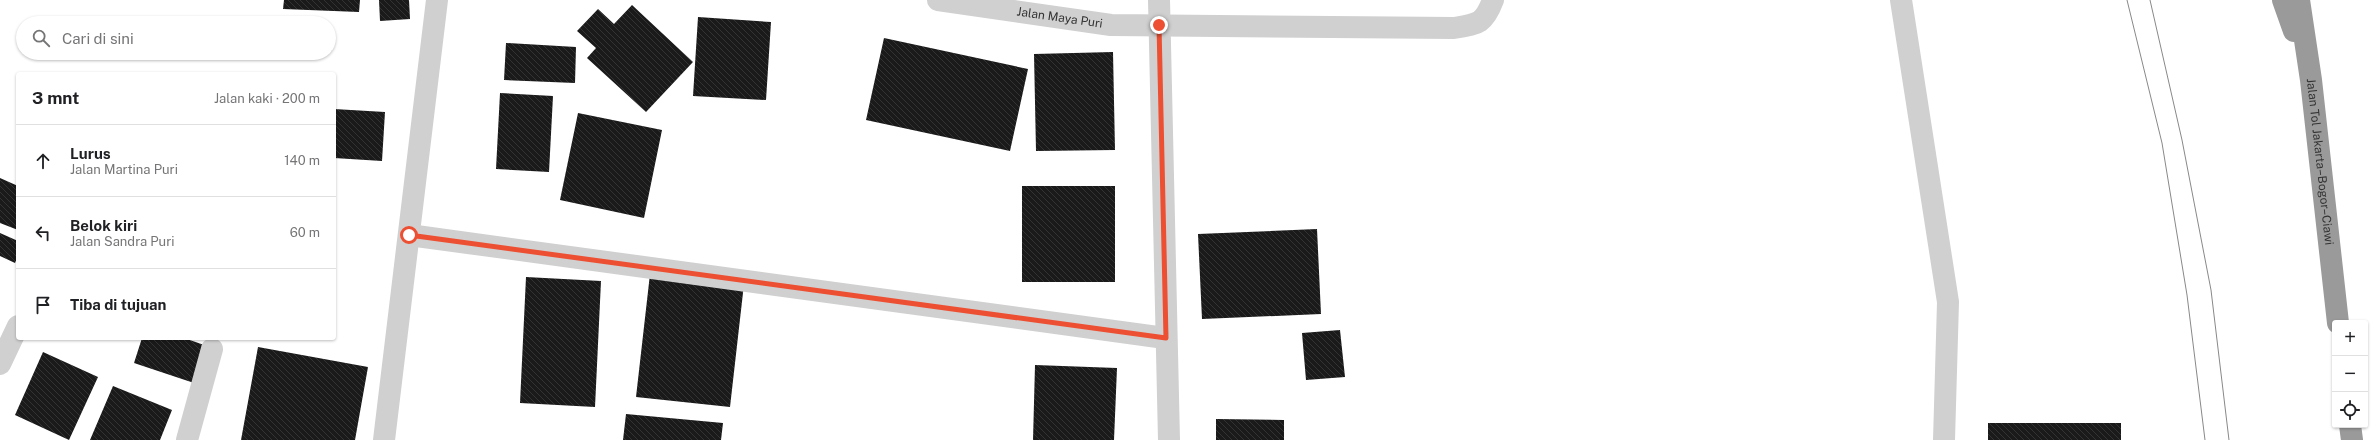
<!DOCTYPE html>
<html lang="id">
<head>
<meta charset="utf-8">
<style>
  body { margin:0; font-family:"Public Sans",sans-serif; background:#f2f2f2; color:#202124 }
  .controls { position:absolute; right:12px; bottom:12px; display:grid; overflow:hidden; border-radius:4px; box-shadow:0 1px 3px #0004 }
  .controls button { width:36px; height:36px; display:grid; place-items:center; padding:0; border:0; border-bottom:1px solid #e0e0e0; background:#fff; color:#202124; font:20px sans-serif }
  .stop { position:absolute; width:12px; height:12px; margin:-9px; border:3px solid #ed4f32; border-radius:50%; background:#fff }
  .stop.end { background:#ed4f32; border-color:#fff; box-shadow:0 1px 4px #0008 }
  .list { margin:0; padding:0; list-style:none }
  h2 { display:flex; justify-content:space-between; align-items:center; height:52px; margin:0; padding:0 16px; font-size:17px }
  h2 small { font-size:13px; font-weight:400; color:#757577 }
  .list li { display:grid; grid-template-columns:26px 1fr auto; gap:12px; align-items:center; box-sizing:border-box; height:72px; padding:0 16px; border-top:1px solid #e0e0e0 }
  .list b { display:block; font-size:15px; white-space:nowrap }
  .list p { margin:0; font-size:13px; white-space:nowrap; color:#757577 }
  .list em { font-size:13px; font-style:normal; color:#757577 }
  .icon { flex:none; width:22px; height:22px; fill:none; stroke:currentColor; stroke-width:2; stroke-linecap:round; stroke-linejoin:round }
  .map { position:relative; flex:none; width:2380px; height:440px; overflow:hidden }
  .search { position:absolute; background:#fff; box-shadow:0 1px 3px #0004; left:16px; top:16px; width:320px; height:44px; display:flex; align-items:center; gap:10px; box-sizing:border-box; padding:0 14px; border-radius:22px; color:#757577; font-size:15px }
  .panel { position:absolute; background:#fff; box-shadow:0 1px 3px #0004; left:16px; top:72px; width:320px; height:268px; border-radius:4px }
  .map>svg:first-child { display:block }
  .building { fill:url(#building-back-hatch) }
  .lines { fill:none; stroke-linecap:round; stroke-linejoin:round }
  .minor { stroke:#d0d0d0; stroke-width:22 }
  .highway { stroke:#9a9a9a; stroke-width:22 }
  .tram { stroke:#888; stroke-width:1 }
  .route { stroke:#ed4f32; stroke-width:5 }
  .labels { text-anchor:middle; stroke-width:4; stroke-linejoin:round; paint-order:stroke }
  .street-label { font-size:12px; fill:#333; stroke:#fff }
</style>
</head>
<body>
<div class="map">
<svg width="2380" height="440" viewBox="0 0 2380 440">
  <defs>
    <pattern id="building-back-hatch" width="6" height="6" patternUnits="userSpaceOnUse"><rect width="6" height="6" fill="#1a1a1a"/><path d="M-1 5l2 2M0 0l6 6M5-1l2 2" fill="none" stroke="#333"/></pattern>
  </defs>
  <rect width="100%" height="100%" fill="#fff"/>
  <path class="building" d="M284 0H360L359 12 283 9Z
    M379 0H409L410 19 380 21Z
    M632 5 693 62 646 112 587 58 596 48 577 31 598 9 614 24Z
    M698 17 771 22 766 100 693 96Z
    M329 31H330L332 51H329Z
    M884 38 1028 69 1010 151 866 120Z
    M506 43 576 47 575 83 504 80Z
    M1113 52 1115 150 1036 151 1034 54Z
    M500 93 553 96 549 172 496 169Z
    M334 109 385 112 382 161 334 158Z
    M578 113 662 130 644 218 560 200Z
    M0 178 18 186V230L0 223Z
    M1022 186H1115V282H1022Z
    M1317 229 1321 314 1202 319 1198 234Z
    M0 233 18 241V256L15 263 0 256Z
    M650 274 744 284 730 407 636 397Z
    M526 277 601 281 595 407 520 403Z
    M1340 330 1345 377 1306 380 1302 333Z
    M142 338H184L207 346 194 383 134 363Z
    M258 347 368 367 355 440H241Z
    M43 352 98 377 69 440 15 415Z
    M1035 365 1117 368 1114 440H1033Z
    M113 386 172 410 160 440H90Z
    M626 414 723 423 721 440H623Z
    M1216 419 1284 420V440H1216Z
    M1988 423H2121V440H1988Z"/>
  <g class="lines">
    <g class="minor">
      <path id="s1" d="M938 0 1111 25 1454 28C1478 24 1484 24 1493 0"/>
      <path d="M1159 0 1169 440"/>
      <path d="M1901 0 1948 302 1944 440"/>
      <path d="M409 235 1165 338"/>
      <path d="M0 364 18 326"/>
      <path d="M187 440 212 349"/>
      <path d="M384 440 437 0"/>
    </g>
    <g class="highway">
      <path d="M2283 0 2294 31"/>
      <path id="s2" d="M2299 0 2311 80 2338 323"/>
      <path d="M2350 425 2352 440"/>
    </g>
    <path class="tram" d="M2127 0 2162 143 2187 295 2205 440
      M2150 0 2182 140 2211 290 2229 440"/>
  </g>
  <g class="lines">
    <path class="route" d="M409 235 1166 338 1159 25"/>
  </g>
  <g class="labels">
    <g class="street-label">
      <text dy="4" stroke="none"><textPath href="#s1" startOffset="123">Jalan Maya Puri</textPath></text>
      <text dy="4" stroke="none"><textPath href="#s2" startOffset="163">Jalan Tol Jakarta–Bogor–Ciawi</textPath></text>
    </g>
  </g>
</svg>
<div class="controls">
<button>+</button>
<button>−</button>
<button><svg class="icon" aria-label="locate" viewBox="0 0 24 24"><circle cx="12" cy="12" r="6"/><path d="M12 2v4M12 18v4M2 12h4M18 12h4"/></svg></button>
</div>
<div class="stop" style="left:409px;top:235px"></div>
<div class="stop end" style="left:1159px;top:25px"></div>
<div class="search"><svg class="icon" aria-label="search" viewBox="0 0 24 24"><circle cx="10" cy="10" r="6"/><path d="M15 15l6 6"/></svg>Cari di sini</div>
<section class="panel">
<h2>3 mnt<small>Jalan kaki · 200 m</small></h2>
<ul class="list">
<li><svg class="icon" aria-label="ahead" viewBox="0 0 24 24"><path d="M12 20V5M6 11l6-6 6 6"/></svg><div><b>Lurus</b><p>Jalan Martina Puri</p></div><em>140 m</em></li>
<li><svg class="icon" aria-label="left" viewBox="0 0 24 24"><path d="M17 20v-9H6M10 6l-5 5 5 5"/></svg><div><b>Belok kiri</b><p>Jalan Sandra Puri</p></div><em>60 m</em></li>
<li><svg class="icon" aria-label="arrive" viewBox="0 0 24 24"><path d="M6 21V4h12l-3 4 3 4H6"/></svg><div><b>Tiba di tujuan</b></div></li>
</ul>
</section>
</div>
</body>
</html>
